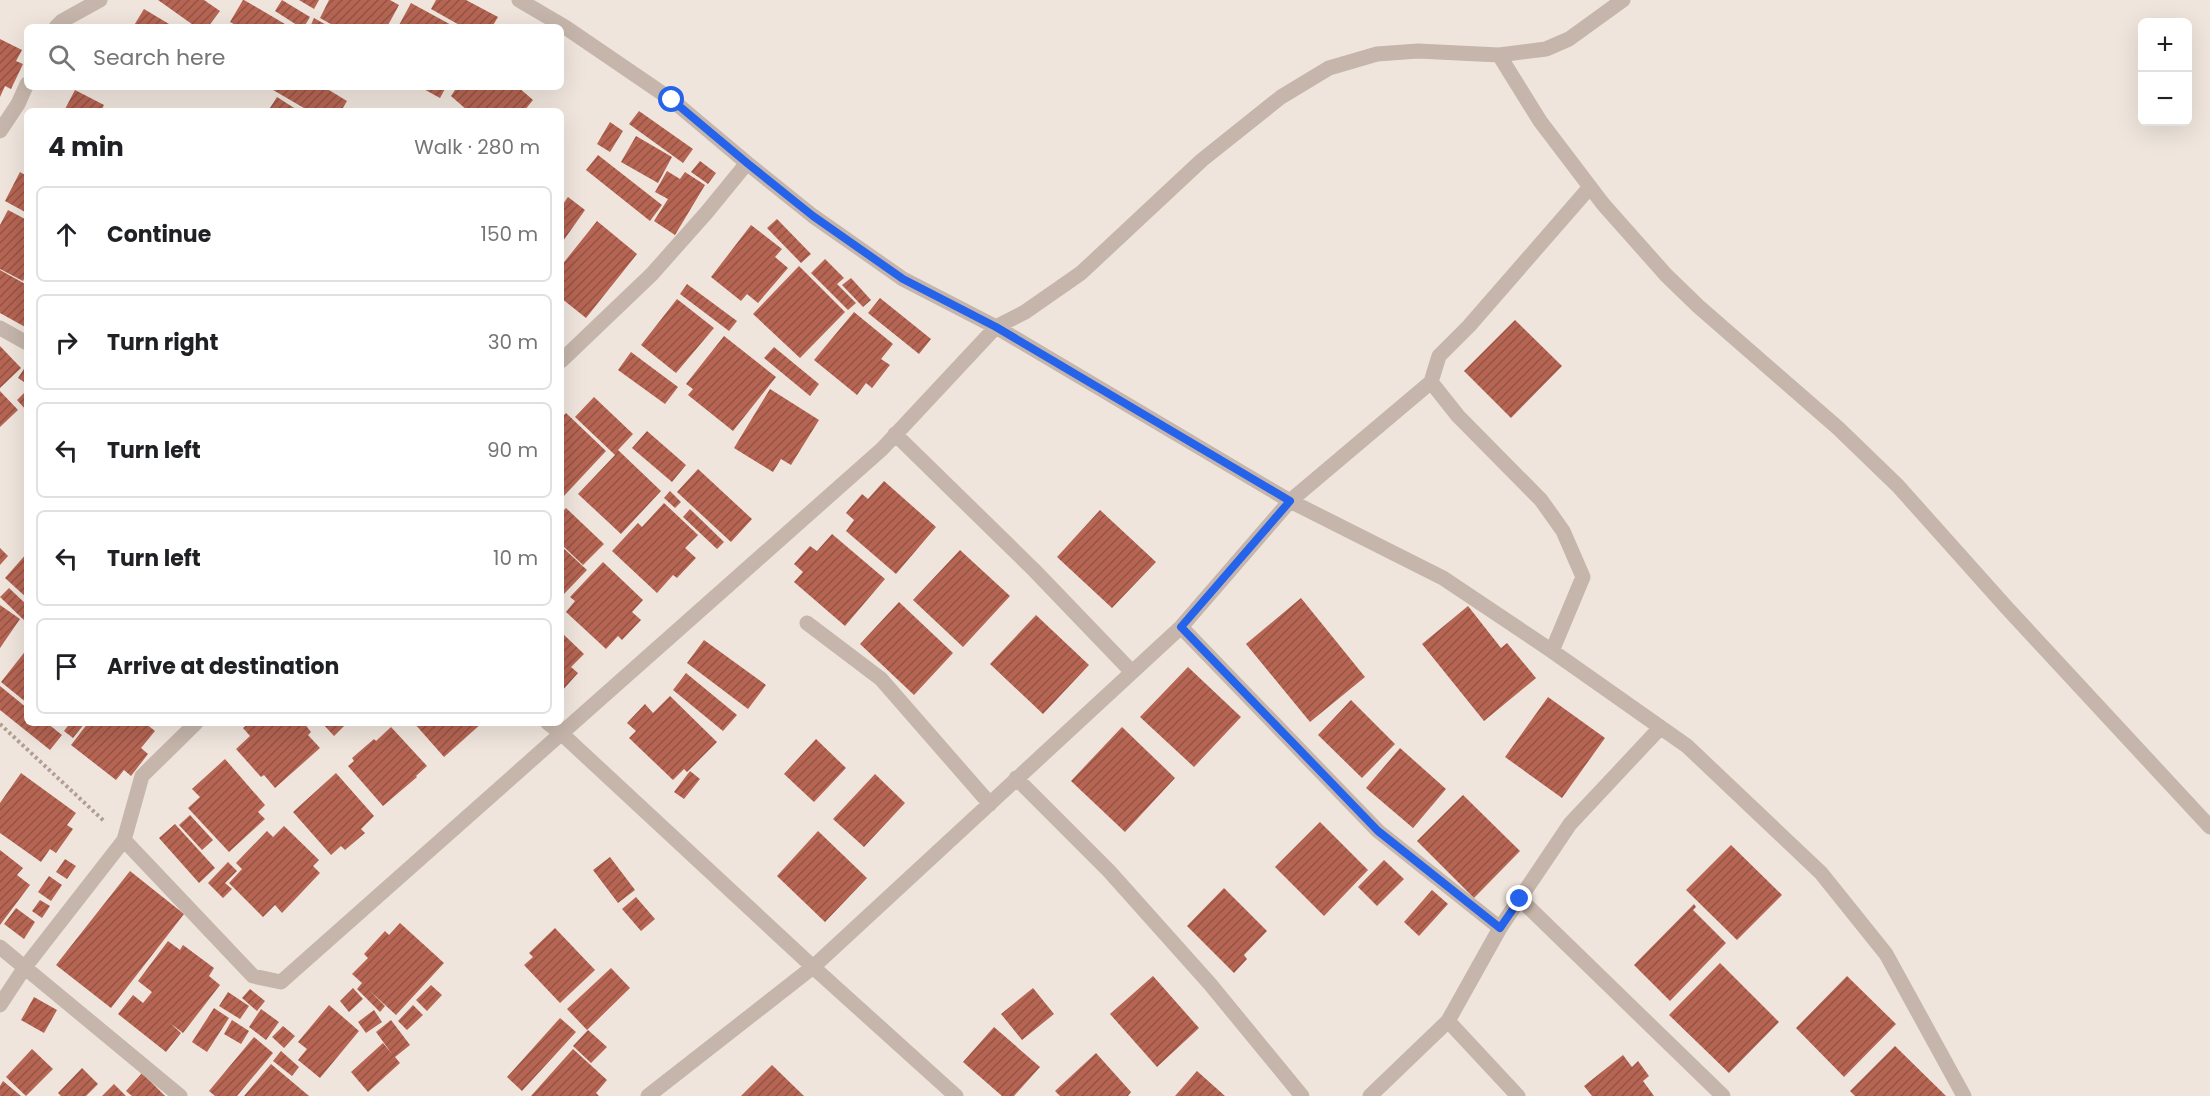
<!DOCTYPE html>
<html lang="en">
<head>
<meta charset="utf-8">
<style>
  body { margin:0; font-family:Poppins,sans-serif; background:#f2f2f2; color:#202124 }
  .controls { position:absolute; right:18px; top:18px; display:grid; overflow:hidden; border-radius:9px; box-shadow:0 6px 24px #0002 }
  .controls button { width:54px; height:54px; display:grid; place-items:center; padding:0; border:0; border-bottom:2px solid #e0e0e0; background:#fff; color:#202124; font:30px sans-serif }
  .stop { position:absolute; width:18px; height:18px; margin:-14px; border:4px solid #2563eb; border-radius:50%; background:#fff }
  .stop.end { background:#2563eb; border-color:#fff; box-shadow:0 2px 6px #0008 }
  .list { margin:0; padding:0; list-style:none }
  h2 { display:flex; justify-content:space-between; align-items:center; height:78px; margin:0; padding:0 24px; font-size:26px }
  h2 small { font-size:20px; font-weight:400; color:#757577 }
  .list li { display:grid; grid-template-columns:39px 1fr auto; gap:18px; align-items:center; box-sizing:border-box; height:96px; margin:0 12px 12px; padding:0 12px; border:2px solid #e0e0e0; border-radius:9px }
  .list b { display:block; font-size:22px; white-space:nowrap }
  .list em { font-size:20px; font-style:normal; color:#757577 }
  .icon { flex:none; width:33px; height:33px; fill:none; stroke:currentColor; stroke-width:2; stroke-linecap:round; stroke-linejoin:round }
  .map { position:relative; flex:none; width:2210px; height:1096px; overflow:hidden }
  .search { position:absolute; background:#fff; box-shadow:0 6px 24px #0002; left:24px; top:24px; width:540px; height:66px; display:flex; align-items:center; gap:15px; box-sizing:border-box; padding:0 21px; border-radius:9px; color:#757577; font-size:22px }
  .panel { position:absolute; background:#fff; box-shadow:0 6px 24px #0002; left:24px; top:108px; width:540px; height:618px; border-radius:9px }
  .map>svg:first-child { display:block }
  .building { fill:url(#building-hatch) }
  .lines { fill:none; stroke-linecap:round; stroke-linejoin:round }
  .path { stroke:#b19f95; stroke-width:4; stroke-dasharray:3 3; stroke-linecap:butt }
  .street { stroke:#c5b5aa; stroke-width:15 }
  .route { stroke:#2563eb; stroke-width:8 }
</style>
</head>
<body>
<div class="map">
<svg width="2210" height="1096" viewBox="0 0 2210 1096">
  <defs>
    <pattern id="building-hatch" width="6" height="6" patternUnits="userSpaceOnUse" patternTransform="scale(1.5)"><rect width="6" height="6" fill="#b66553"/><path d="M-1 1l2-2M0 6l6-6M5 7l2-2" fill="none" stroke="#955345"/></pattern>
  </defs>
  <rect width="100%" height="100%" fill="#efe5dd"/>
  <path class="building" d="M158 0H204L220 11 208 27H196Z
    M243 0H244L290 27H239L230 22Z
    M282 0 310 17 304 27H300L275 11Z
    M299 0H319L314 9Z
    M329 0H390L399 5 387 27H336L320 18Z
    M436 0H466L498 17 492 27H463L431 9Z
    M411 3 455 27H398Z
    M144 9 174 27H133Z
    M314 18 330 27H310Z
    M0 39 22 50 16 61 23 64 11 89 5 86 0 97Z
    M268 87H324L347 101 341 111H309Z
    M420 87H446L440 98Z
    M451 87H518L533 100 524 111H468L451 96 455 90Z
    M75 90 104 105 101 111H64Z
    M277 97 299 111H268Z
    M639 111 693 149 683 163 629 124Z
    M610 122 623 131 610 152 597 144Z
    M636 136 672 157 658 183 621 162Z
    M598 155 662 205 650 221 586 170Z
    M700 161 716 173 708 184 691 172Z
    M27 170V213L5 201 20 172 25 175Z
    M667 171 680 179 685 172 705 185 675 235 654 221 668 199 655 192Z
    M568 197 585 210 561 244V207Z
    M8 210 27 220V273L23 281 0 269V225Z
    M777 219 811 254 801 263 767 228Z
    M597 221 637 254 586 318 561 298V266Z
    M751 225 782 249 775 257 788 268 758 303 747 294 741 301 711 277Z
    M825 259 844 278 837 284 856 303 848 310 811 273Z
    M799 266 845 312 800 358 753 314Z
    M0 270 27 285V328L0 313Z
    M851 278 871 300 863 307 842 285Z
    M687 284 737 321 729 331 680 294Z
    M880 298 931 339 919 354 868 313Z
    M677 299 714 328 676 373 641 345Z
    M854 312 893 344 881 359 890 365 872 388 866 383 857 395 814 360Z
    M1515 320 1562 366 1511 418 1464 371Z
    M724 336 776 377 733 431 688 395 693 389 686 384Z
    M0 346 21 368 0 388Z
    M774 347 819 384 810 396 764 358Z
    M631 352 678 387 665 404 618 370Z
    M27 364V384L18 378Z
    M770 389 819 420 791 465 781 459 773 472 734 448Z
    M27 390V409L26 410 17 400Z
    M0 391 18 410 0 427Z
    M594 397 633 434 618 450 661 491 621 534 578 494 615 455 575 417Z
    M566 413 606 451 563 497 561 495V418Z
    M647 431 686 465 672 482 632 448Z
    M698 469 752 519 731 542 677 492Z
    M884 481 936 527 896 574 846 531 854 520 846 513 862 494 868 499Z
    M670 491 681 502 675 508 664 498Z
    M664 503 698 535 685 548 696 558 677 578 673 575 657 593 612 551 638 523 642 527Z
    M566 508 604 544 583 565 561 544V513Z
    M690 509 724 542 717 549 683 517Z
    M1100 510 1156 562 1112 608 1057 557Z
    M832 534 885 579 845 626 794 582 803 572 794 564 810 546 817 551Z
    M561 546 587 570 564 594 561 591Z
    M0 548 8 556 0 565Z
    M960 550 1010 596 963 647 913 600Z
    M27 553V598L5 578Z
    M603 562 643 600 632 612 641 620 622 640 618 636 606 649 566 612 575 601 570 597Z
    M9 588 27 605V623L0 597Z
    M1301 598 1365 677 1310 722 1246 644Z
    M899 602 953 653 914 695 860 644Z
    M0 605 20 619 0 648Z
    M1468 606 1501 648 1507 643 1536 678 1484 721 1422 644Z
    M1036 615 1089 665 1043 714 990 664Z
    M561 632 584 654 571 667 578 673 561 692Z
    M704 640 766 685 748 709 687 663Z
    M27 649V703L1 682Z
    M1188 667 1241 717 1194 767 1140 717Z
    M686 673 737 715 723 731 673 690Z
    M0 686 27 708V723H47L62 735 50 750 0 710Z
    M670 696 717 742 687 772 684 769 673 780 629 738 636 731 627 723 645 704 653 713Z
    M1548 697 1605 738 1562 798 1505 757Z
    M1351 700 1395 744 1362 778 1318 735Z
    M70 723H85L73 738 64 731Z
    M88 723H145L155 731 141 748 148 754 131 776 124 770 116 780 71 745Z
    M249 723H304L311 732 308 735 320 748 275 788 264 775 261 777 236 749 250 736 243 728Z
    M322 723H347L334 736Z
    M414 723H482L444 757Z
    M391 727 427 766 416 776 417 777 383 806 348 766 354 761 352 758 374 739 376 741Z
    M1122 727 1175 778 1125 832 1071 781Z
    M816 739 846 768 814 802 784 774Z
    M1400 748 1446 789 1413 828 1366 788Z
    M225 759 265 805 258 812 265 819 229 852 188 808 200 797 192 789Z
    M690 771 700 779 684 799 674 792Z
    M21 773 76 813 67 825 73 829 56 853 50 849 41 862 0 833V803Z
    M336 773 374 816 361 829 365 833 345 850 341 846 331 855 293 812Z
    M875 774 905 803 864 847 833 819Z
    M1463 795 1520 851 1474 898 1417 841Z
    M190 815 213 840 202 850 179 825Z
    M1320 822 1368 870 1324 916 1275 867Z
    M175 824 215 868 199 883 159 838Z
    M284 826 319 860 313 866 320 873 282 913 275 905 263 917 229 883 242 869 236 863 267 831 273 837Z
    M818 831 867 878 825 922 777 876Z
    M1731 845 1782 895 1737 940 1686 890Z
    M0 850 23 868 17 875 30 885 0 925Z
    M610 857 635 890 618 903 593 870Z
    M65 859 76 866 67 879 56 872Z
    M1384 860 1404 879 1377 906 1358 887Z
    M228 862 237 871 225 883 232 889 223 898 208 883Z
    M130 871 184 914 111 1008 56 965Z
    M49 876 62 885 51 901 38 892Z
    M1224 888 1267 931 1244 955 1247 959 1234 973 1187 926Z
    M1432 890 1448 904 1419 936 1404 922Z
    M636 897 655 919 641 931 622 909Z
    M40 900 50 906 42 918 32 911Z
    M1694 904 1696 907 1693 910 1726 943 1670 1001 1634 965Z
    M16 908 35 922 24 939 4 924Z
    M400 923 444 963 396 1015 370 991 385 1006 380 1012 357 989 362 983 352 974 368 958 364 954 385 931 389 935Z
    M555 928 595 970 560 1003 524 965 533 957 529 953Z
    M168 941 180 950 183 945 214 968 209 976 220 985 183 1033 170 1023 181 1033 166 1052 118 1014 133 995 143 1003 152 992 138 981Z
    M1720 963 1779 1022 1729 1073 1669 1015Z
    M611 968 630 988 587 1030 567 1009Z
    M1153 976 1199 1028 1157 1067 1110 1014Z
    M1847 976 1896 1024 1844 1077 1796 1028Z
    M431 985 442 995 427 1011 416 1000Z
    M353 988 363 999 349 1012 340 1001Z
    M1033 988 1054 1014 1022 1040 1001 1014Z
    M250 989 265 1001 257 1011 242 998Z
    M228 992 249 1006 240 1019 219 1006Z
    M34 997 57 1010 44 1033 21 1020Z
    M329 1005 359 1031 320 1078 298 1060 307 1049 298 1042Z
    M413 1005 423 1015 407 1030 398 1021Z
    M214 1008 229 1018 207 1052 192 1042Z
    M261 1009 279 1022 266 1040 249 1027Z
    M374 1010 382 1022 366 1033 358 1022Z
    M560 1018 576 1032 522 1091 507 1077Z
    M232 1020 249 1031 241 1044 224 1034Z
    M391 1020 410 1045 395 1057 400 1063 368 1092 351 1072 383 1043 392 1054 376 1032Z
    M283 1026 295 1036 284 1048 272 1037Z
    M994 1027 1040 1067 1014 1096H1002L963 1062Z
    M588 1030 607 1047 591 1063 573 1046Z
    M254 1037 273 1053 237 1096H215L209 1091Z
    M1895 1046 1946 1096H1855L1850 1091Z
    M32 1049 53 1069 26 1096 6 1077Z
    M573 1049 607 1080 596 1093 599 1096H531Z
    M281 1051 299 1067 292 1076 273 1061Z
    M1096 1053 1131 1092 1128 1096H1060L1055 1091Z
    M1623 1055 1632 1067 1638 1061 1649 1076 1643 1081 1654 1096H1592L1584 1086Z
    M271 1064 309 1096H244Z
    M772 1065 804 1096H741Z
    M82 1068 98 1084 86 1096H61L58 1093Z
    M1197 1071 1225 1096H1175Z
    M142 1073 165 1096H132L126 1091Z
    M3 1081 21 1096H0V1086Z
    M114 1084 126 1096H102Z"/>
  <g class="lines">
    <path class="path" d="M0 724 104 821"/>
    <path class="street" d="M519 0 565 27 672 100 747 163
      M56 27 62 21 100 0
      M1499 55 1540 121 1603 204 1666 275 1698 306 1838 428 1898 486 2007 608 2210 827
      M0 131 18 104 27 84
      M0 328 27 343
      M561 361 652 274 707 212 747 163 813 216 903 279 996 327 1025 312 1081 273 1202 160 1281 97 1329 68 1377 54 1418 51 1499 55 1546 49 1569 39 1623 0
      M895 434 1034 570 1132 672
      M807 623 881 679 990 804
      M1181 627 1378 831 1500 928
      M1552 651 1583 577 1563 531 1541 500 1458 416 1431 382 1439 356 1469 326 1590 187
      M548 723 562 734 813 967 956 1096
      M1016 778 1109 871 1210 984 1302 1096
      M124 840 253 976 281 982 882 449 996 327 1290 501 1443 578 1552 651 1687 746 1821 873 1886 954 1964 1096
      M1520 899 1723 1096
      M0 947 180 1096
      M0 1005 25 967 124 840 142 776 196 723
      M1448 1021 1518 1096
      M648 1096 813 967 1181 627 1290 501 1431 382
      M1370 1096 1448 1021 1500 928 1570 824 1660 728"/>
  </g>
  <g class="lines">
    <path class="route" d="M672 100 747 163 813 216 903 279 996 327 1290 501 1181 627 1378 831 1500 928 1520 899"/>
  </g>
</svg>
<div class="controls">
<button>+</button>
<button>−</button>
</div>
<div class="stop" style="left:672px;top:100px"></div>
<div class="stop end" style="left:1520px;top:899px"></div>
<div class="search"><svg class="icon" aria-label="search" viewBox="0 0 24 24"><circle cx="10" cy="10" r="6"/><path d="M15 15l6 6"/></svg>Search here</div>
<section class="panel">
<h2>4 min<small>Walk · 280 m</small></h2>
<ul class="list">
<li><svg class="icon" aria-label="ahead" viewBox="0 0 24 24"><path d="M12 20V5M6 11l6-6 6 6"/></svg><div><b>Continue</b></div><em>150 m</em></li>
<li><svg class="icon" aria-label="right" viewBox="0 0 24 24"><path d="M7 20v-9h11M14 6l5 5-5 5"/></svg><div><b>Turn right</b></div><em>30 m</em></li>
<li><svg class="icon" aria-label="left" viewBox="0 0 24 24"><path d="M17 20v-9H6M10 6l-5 5 5 5"/></svg><div><b>Turn left</b></div><em>90 m</em></li>
<li><svg class="icon" aria-label="left" viewBox="0 0 24 24"><path d="M17 20v-9H6M10 6l-5 5 5 5"/></svg><div><b>Turn left</b></div><em>10 m</em></li>
<li><svg class="icon" aria-label="arrive" viewBox="0 0 24 24"><path d="M6 21V4h12l-3 4 3 4H6"/></svg><div><b>Arrive at destination</b></div></li>
</ul>
</section>
</div>
</body>
</html>
